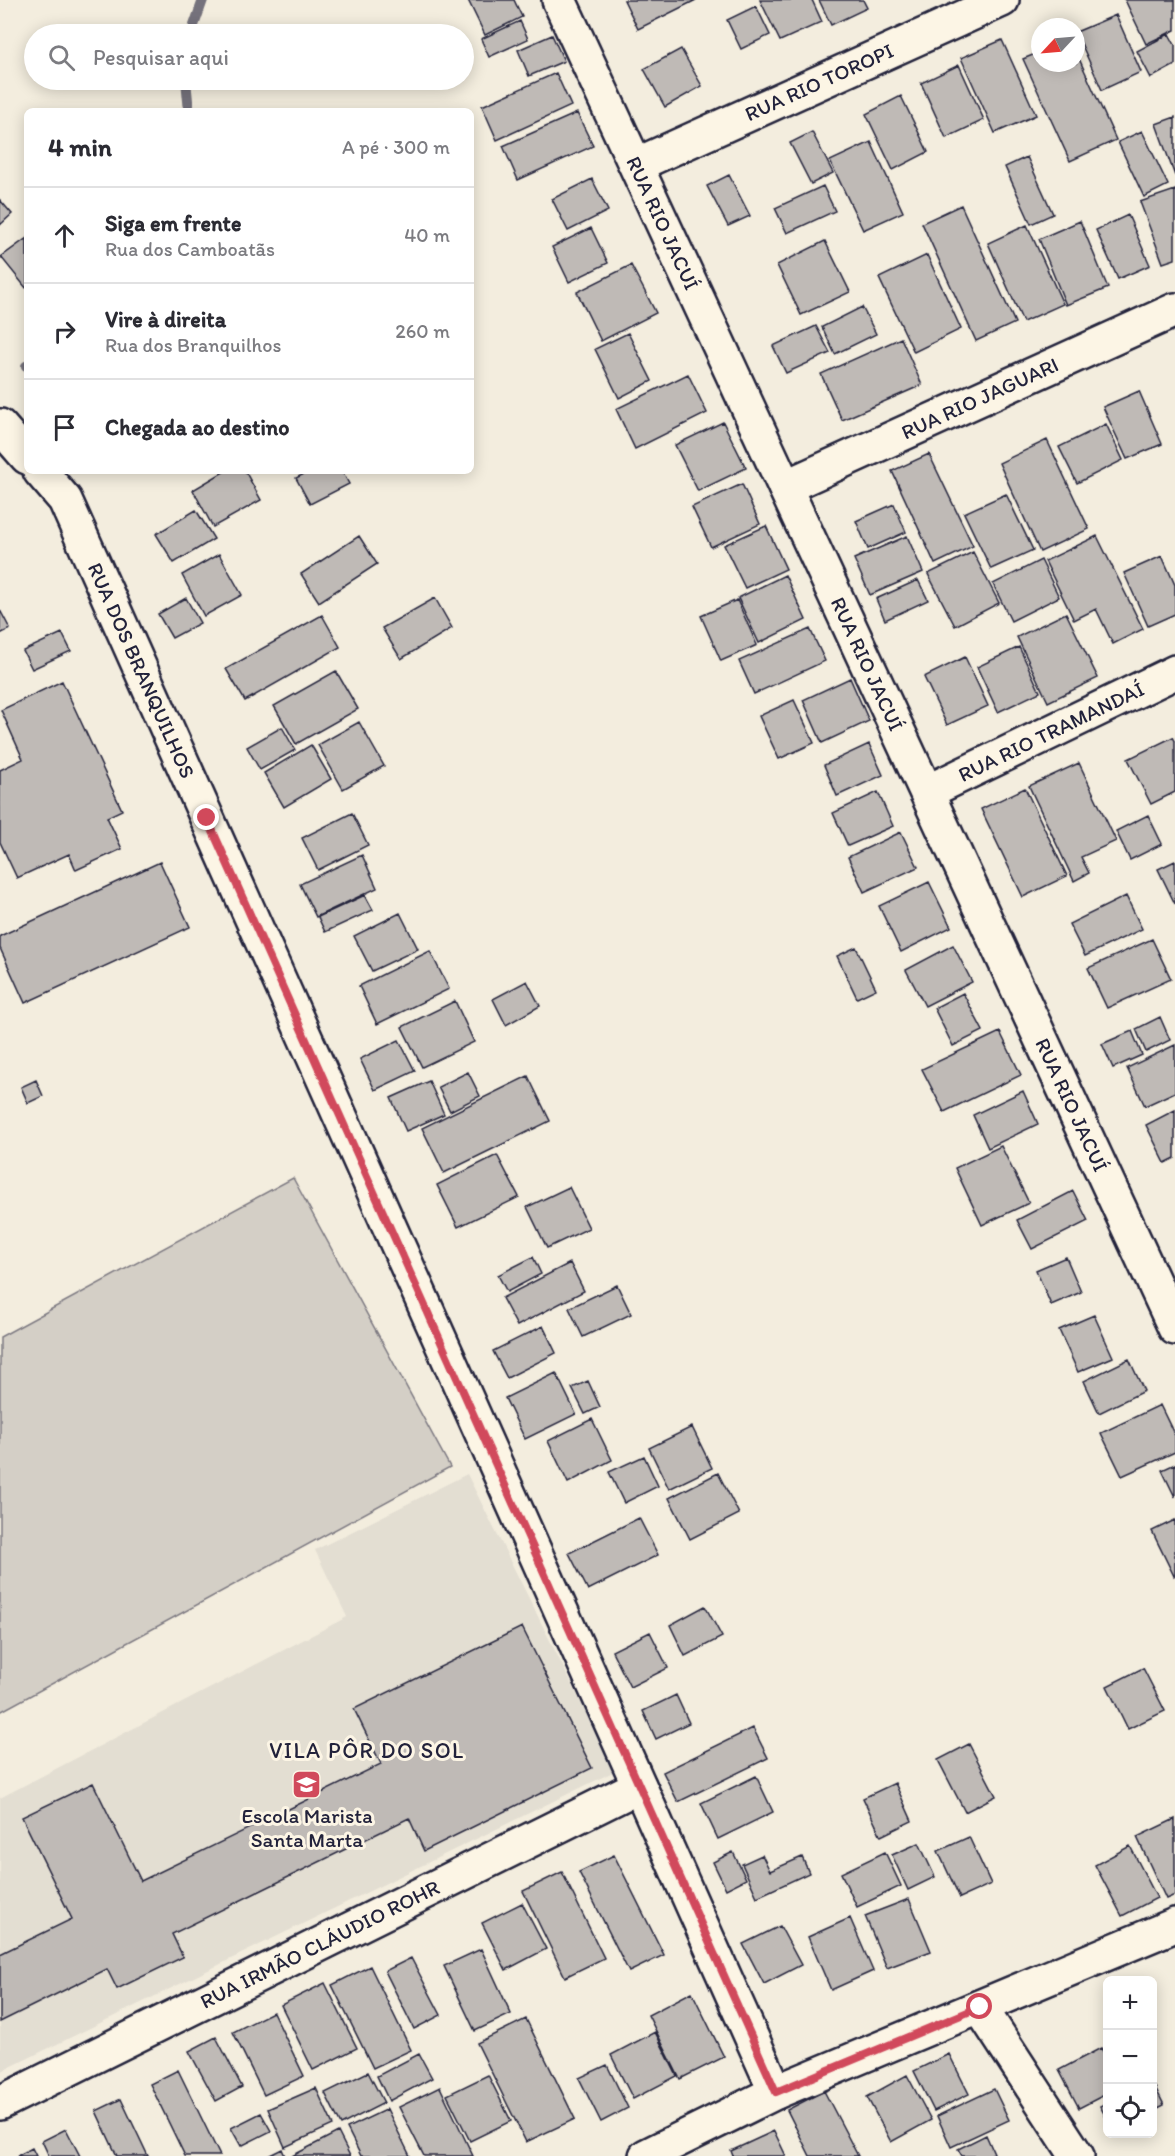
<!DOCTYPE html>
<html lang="pt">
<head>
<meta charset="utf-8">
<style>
  body { margin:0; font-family:Itim,sans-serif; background:#f7f7f7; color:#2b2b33 }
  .controls { position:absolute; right:18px; bottom:18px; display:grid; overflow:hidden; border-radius:9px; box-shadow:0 3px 15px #0003 }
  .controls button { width:54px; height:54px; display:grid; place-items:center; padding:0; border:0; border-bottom:2px solid #e1e1e2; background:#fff; color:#2b2b33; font:30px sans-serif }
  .compass { position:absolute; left:1031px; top:18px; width:54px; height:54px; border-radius:50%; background:#fff; box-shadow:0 3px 15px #0003; rotate:244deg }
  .stop { position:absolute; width:18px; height:18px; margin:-14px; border:4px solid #d1495b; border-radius:50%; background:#fff }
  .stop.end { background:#d1495b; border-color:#fff; box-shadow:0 2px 6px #0008 }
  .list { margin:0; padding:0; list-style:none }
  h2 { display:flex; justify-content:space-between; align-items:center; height:78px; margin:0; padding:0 24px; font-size:26px }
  h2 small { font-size:20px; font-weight:400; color:#7c7c81 }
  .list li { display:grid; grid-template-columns:39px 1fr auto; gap:18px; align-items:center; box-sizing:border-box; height:96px; padding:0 24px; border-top:2px solid #e1e1e2 }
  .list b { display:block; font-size:22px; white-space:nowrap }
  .list p { margin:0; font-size:20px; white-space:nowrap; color:#7c7c81 }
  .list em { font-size:20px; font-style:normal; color:#7c7c81 }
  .icon { flex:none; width:33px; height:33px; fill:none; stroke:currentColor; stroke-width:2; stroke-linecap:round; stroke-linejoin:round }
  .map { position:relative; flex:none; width:1175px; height:2156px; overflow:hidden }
  .search { position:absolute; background:#fff; box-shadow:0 3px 15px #0003; left:24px; top:24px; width:450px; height:66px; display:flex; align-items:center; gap:15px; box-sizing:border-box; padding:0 21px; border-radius:33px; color:#7c7c81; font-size:22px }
  .panel { position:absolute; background:#fff; box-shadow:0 3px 15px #0003; left:24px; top:108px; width:450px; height:366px; border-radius:9px }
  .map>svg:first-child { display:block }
  .built { fill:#e3ded2 }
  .green { fill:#d4cfc6; stroke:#7b7880; stroke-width:1.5 }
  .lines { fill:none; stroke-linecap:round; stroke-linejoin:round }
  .stream { stroke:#75727b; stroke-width:10 }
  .building { fill:#bfbab6; stroke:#22223b; stroke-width:1.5 }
  .minor-casing { stroke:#22223b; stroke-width:38 }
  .minor { stroke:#fcf5e5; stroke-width:33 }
  .route { stroke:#d1495b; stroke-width:8 }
  .labels { text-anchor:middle; stroke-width:6; stroke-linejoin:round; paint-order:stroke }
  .street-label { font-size:21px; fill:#22223b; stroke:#fcf5e5 }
  .poi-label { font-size:21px; fill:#22223b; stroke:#fcf5e5 }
  .neighbourhood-label { font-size:22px; letter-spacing:1.5px; fill:#22223b; stroke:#fcf5e5 }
</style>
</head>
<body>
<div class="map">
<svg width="1175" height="2156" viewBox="0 0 1175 2156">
  <rect width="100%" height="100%" fill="#f3edde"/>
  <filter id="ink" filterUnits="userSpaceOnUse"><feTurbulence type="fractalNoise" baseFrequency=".0167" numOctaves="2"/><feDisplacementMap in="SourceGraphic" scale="12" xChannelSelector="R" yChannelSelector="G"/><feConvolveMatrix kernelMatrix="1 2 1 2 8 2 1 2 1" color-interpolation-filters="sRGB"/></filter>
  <g filter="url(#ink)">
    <path class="built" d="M467 1474 615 1771 0 2072V1798L347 1617 315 1550Z"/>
    <path class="green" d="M293 1178 450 1467 0 1712V1337Z"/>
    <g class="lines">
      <path class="stream" d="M191 34 203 0
        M186 80 189 111
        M26 366H27"/>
    </g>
    <path class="building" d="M468 0H514L522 17 485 35Z
      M624 0H696L638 29Z
      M760 0H812L822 22 780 41Z
      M819 0H863L867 8 831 25Z
      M1125 0H1175V30L1146 44Z
      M756 6 770 35 741 49 727 20Z
      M1116 15 1141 72 1102 90 1076 32Z
      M520 21 528 39 489 57 481 39Z
      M1169 34 1175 45V65L1151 78 1137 51Z
      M552 35 564 61 529 76 518 50Z
      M1002 40 1036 115 995 133 961 58Z
      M681 49 702 86 665 107 644 69Z
      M1040 52V63H1076V52L1116 140 1070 161 1023 59Z
      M959 65 984 120 946 138 921 83Z
      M556 73 571 106 497 140 482 106Z
      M901 96 928 152 893 170 866 114Z
      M577 113 593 146 518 180 503 146Z
      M1175 117V176L1156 124Z
      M1142 131 1168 185 1144 197 1118 142Z
      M812 132 833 173 811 184 790 143Z
      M871 142 903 212 863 230 830 161Z
      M1027 157 1053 214 1031 224 1005 167Z
      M729 175 750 216 728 226 707 186Z
      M592 179 608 211 568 231 552 199Z
      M823 186 835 211 787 233 775 208Z
      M1175 190V259L1163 263 1140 202Z
      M0 200 12 214 0 225Z
      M961 205 1015 323 976 341 922 223Z
      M1128 215 1150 265 1118 279 1096 230Z
      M1080 221 1108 288 1066 305 1039 239Z
      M1027 225 1063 304 1023 322 988 243Z
      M591 228 608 263 569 282 552 247Z
      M27 238V287L26 288 1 257Z
      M825 241 850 292 801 315 777 265Z
      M927 255 961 329 914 352 879 278Z
      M631 265 656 313 601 341 577 292Z
      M862 307 876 334 835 354 822 327Z
      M816 326 830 353 786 373 773 346Z
      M628 333 652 381 619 398 595 349Z
      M901 338 922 385 842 420 821 374Z
      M688 374 707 413 635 449 616 409Z
      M1139 391 1162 444 1127 459 1103 407Z
      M723 422 746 468 698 491 675 445Z
      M1106 424 1123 460 1077 483 1059 447Z
      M1047 440 1089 529 1040 552 999 463Z
      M929 454 973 546 935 564 892 471Z
      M225 471H245L261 500 213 527 193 490Z
      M310 471H342L349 484 310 504 296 478Z
      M742 484 760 524 711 547 692 507Z
      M1006 494 1033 550 991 569 964 513Z
      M894 504 906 532 868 549 856 521Z
      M196 510 214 539 174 563 156 534Z
      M766 526 786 569 745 588 724 545Z
      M359 536 377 564 319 602 301 574Z
      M907 536 923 572 870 595 854 559Z
      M1097 536 1143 629 1113 644 1096 609 1074 620 1045 561Z
      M973 552 999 603 955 626 928 574Z
      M219 554 242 595 204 616 182 575Z
      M1162 556 1175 585V614L1148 626 1124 573Z
      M1041 560 1059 597 1011 621 993 584Z
      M785 575 806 620 759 643 738 598Z
      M918 580 928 600 885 620 876 599Z
      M186 598 200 623 172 638 158 614Z
      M435 598 452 628 401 659 382 628Z
      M737 600 757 645 721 661 701 616Z
      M0 610 10 629 0 634Z
      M1066 613 1098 678 1048 702 1017 637Z
      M322 615 340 647 245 701 226 669Z
      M810 629 825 661 754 694 739 661Z
      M62 633 71 651 32 669 23 651Z
      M1019 647 1040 692 998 712 977 667Z
      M965 657 988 706 947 725 924 677Z
      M336 671 358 709 296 744 274 706Z
      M850 678 869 721 822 743 803 700Z
      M62 681 122 810 107 817 122 849 76 870 69 854 17 878 0 842V770L23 759 1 710Z
      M794 700 814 743 779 759 759 716Z
      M359 722 384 766 343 789 318 745Z
      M282 727 295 750 260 770 247 747Z
      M1173 737 1175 741V792L1151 804 1128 759Z
      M869 744 883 775 837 796 824 765Z
      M311 745 331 779 284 807 264 773Z
      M1079 763 1116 841 1081 857 1089 873 1074 881 1029 786Z
      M1025 788 1067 876 1023 897 981 809Z
      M878 792 893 826 848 846 833 813Z
      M352 813 368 845 318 870 302 838Z
      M1148 815 1162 844 1130 860 1116 831Z
      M901 832 918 867 864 892 848 857Z
      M362 855 377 888 316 917 300 884Z
      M1175 861V904L1158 869Z
      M160 862 190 927 25 1003 0 948V936Z
      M929 882 951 927 901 952 879 906Z
      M365 895 373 910 325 932 318 917Z
      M1126 896 1142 929 1085 956 1069 924Z
      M400 913 418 949 372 971 354 936Z
      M1152 939 1171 979 1107 1008 1088 968Z
      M953 945 972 982 925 1006 906 970Z
      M856 947 876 989 857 998 837 956Z
      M430 951 449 989 377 1024 359 986Z
      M527 981 540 1006 506 1025 493 999Z
      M963 993 983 1031 953 1046 934 1008Z
      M455 1001 474 1042 422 1067 402 1027Z
      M1160 1017 1170 1040 1146 1052 1136 1029Z
      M1132 1031 1142 1055 1113 1068 1102 1044Z
      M1000 1032 1021 1075 944 1112 922 1069Z
      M399 1040 415 1071 375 1090 360 1059Z
      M1175 1045V1092L1145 1106 1127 1068Z
      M468 1072 480 1096 450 1111 438 1087Z
      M528 1076 550 1121 444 1173 422 1128Z
      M36 1080 43 1096 28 1103 21 1087Z
      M429 1081 444 1114 406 1131 391 1098Z
      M1023 1091 1038 1124 988 1148 973 1115Z
      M1175 1110V1158L1165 1163 1146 1125Z
      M1001 1146 1029 1203 982 1225 955 1168Z
      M497 1155 519 1197 458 1227 437 1185Z
      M569 1187 589 1228 547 1248 527 1207Z
      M1073 1191 1088 1221 1032 1249 1017 1220Z
      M533 1257 541 1274 507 1292 498 1275Z
      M1066 1257 1081 1292 1051 1305 1036 1270Z
      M570 1263 584 1291 517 1326 502 1298Z
      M617 1285 631 1314 583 1337 569 1308Z
      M1094 1315 1113 1357 1078 1372 1059 1330Z
      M543 1326 556 1353 507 1378 493 1351Z
      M1129 1359 1144 1391 1099 1413 1084 1381Z
      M556 1373 576 1414 525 1439 505 1398Z
      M588 1381 600 1407 585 1414 572 1388Z
      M1160 1405 1175 1436V1452L1122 1476 1101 1433Z
      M592 1419 612 1460 568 1483 548 1441Z
      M692 1427 712 1468 669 1489 649 1448Z
      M644 1456 658 1486 624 1503 609 1472Z
      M1175 1464V1497L1162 1470Z
      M718 1473 739 1514 690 1539 669 1498Z
      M639 1518 658 1555 588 1590 569 1553Z
      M1175 1520V1575L1174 1576 1152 1531Z
      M705 1606 722 1637 685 1656 670 1625Z
      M522 1627 592 1768 424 1851 409 1818 172 1934 183 1957 117 1989 107 1969 0 2022V1954L72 1919 22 1817 93 1783 141 1881 381 1764 354 1709Z
      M650 1632 668 1668 630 1687 612 1651Z
      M1143 1668 1165 1711 1128 1729 1107 1686Z
      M676 1695 689 1723 656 1739 643 1711Z
      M753 1728 768 1758 678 1802 663 1772Z
      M969 1744 996 1796 965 1812 938 1760Z
      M756 1776 773 1812 718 1839 701 1803Z
      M895 1783 912 1821 881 1836 863 1798Z
      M1175 1819V1895L1166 1899 1137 1837Z
      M969 1837 991 1884 960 1898 938 1851Z
      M919 1843 935 1877 908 1890 892 1855Z
      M1130 1846 1157 1898 1122 1916 1095 1865Z
      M733 1852 746 1879 726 1889 713 1862Z
      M885 1852 901 1886 857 1907 841 1873Z
      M614 1855 664 1955 629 1972 579 1872Z
      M762 1855 770 1871 802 1857 809 1873 757 1897 742 1864Z
      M562 1872 604 1958 565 1977 523 1891Z
      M909 1899 931 1951 887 1968 865 1916Z
      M522 1903 546 1949 506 1970 482 1923Z
      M850 1918 873 1971 831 1990 808 1937Z
      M780 1926 801 1965 764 1984 743 1944Z
      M481 1949 511 2014 475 2031 444 1966Z
      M411 1958 441 2015 414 2029 385 1971Z
      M370 1966 411 2050 373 2068 332 1985Z
      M325 1983 357 2048 313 2070 281 2005Z
      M692 1992 724 2057 680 2079 648 2015Z
      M273 2012 304 2076 264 2095 233 2032Z
      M526 2019 575 2119 526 2142 477 2043Z
      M655 2032 677 2076 633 2099 611 2055Z
      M216 2037 242 2087 216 2101 189 2051Z
      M1101 2048 1108 2059V2093L1079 2108 1059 2070Z
      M419 2054 432 2078 389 2101 377 2076Z
      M949 2054 969 2094 934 2111 914 2071Z
      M607 2065 628 2108 601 2122 579 2078Z
      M178 2070 220 2156H185L150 2084Z
      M368 2072 384 2103 341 2125 325 2093Z
      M488 2075 511 2121 470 2141 447 2095Z
      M907 2075 931 2120 891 2142 867 2097Z
      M1152 2081 1164 2105 1152 2111Z
      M440 2087 473 2156H424L399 2107Z
      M316 2088 333 2125 285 2147 268 2109Z
      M994 2089 1009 2120 951 2147 937 2116Z
      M824 2091 858 2156H810L787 2110Z
      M121 2099 148 2156H117L96 2111Z
      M1108 2102V2121L1100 2106Z
      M387 2109 410 2156H361L347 2128Z
      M261 2113 271 2131 241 2146 231 2128Z
      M66 2129 80 2156H49L42 2141Z
      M774 2131 786 2156H733L731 2151Z
      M338 2132 350 2156H292Z
      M986 2135 994 2153 989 2156H962L958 2149Z
      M32 2148 36 2156H17Z
      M282 2149 285 2156H268Z"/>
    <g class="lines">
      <defs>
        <g id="minor">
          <path id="s1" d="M559 0 1175 1328"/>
          <path id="s2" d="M636 165 1002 0"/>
          <path d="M0 426 27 457"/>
          <path id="s3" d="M40 471 65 500 776 2092"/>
          <path id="s4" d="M785 487 1175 310"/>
          <path id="s5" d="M927 792 1175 672"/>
          <path d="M980 2007 1077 2156"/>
          <path id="s6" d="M0 2103 639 1786"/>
          <path d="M646 2156 776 2092 1175 1925"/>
        </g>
      </defs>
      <use href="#minor" class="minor-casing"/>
      <use href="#minor" class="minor"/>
    </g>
  </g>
  <g class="lines" filter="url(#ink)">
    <path class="route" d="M207 818 776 2092 980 2007"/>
  </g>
  <defs>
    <symbol id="school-square" viewBox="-11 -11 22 22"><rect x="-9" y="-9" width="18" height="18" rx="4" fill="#d1495b" stroke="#fcf5e5"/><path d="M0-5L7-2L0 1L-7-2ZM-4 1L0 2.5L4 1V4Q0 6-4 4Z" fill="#fff"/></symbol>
  </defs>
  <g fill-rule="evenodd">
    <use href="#school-square" x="290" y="1768" width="33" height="33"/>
  </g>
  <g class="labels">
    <g class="street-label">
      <text dy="7" stroke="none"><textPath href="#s2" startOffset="201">RUA RIO TOROPI</textPath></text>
      <text dy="7" stroke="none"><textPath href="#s1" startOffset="246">RUA RIO JACUÍ</textPath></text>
      <text dy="7" stroke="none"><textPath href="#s4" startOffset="214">RUA RIO JAGUARI</textPath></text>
      <text dy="7" stroke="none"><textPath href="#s1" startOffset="732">RUA RIO JACUÍ</textPath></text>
      <text dy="7" stroke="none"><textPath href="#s3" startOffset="225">RUA DOS BRANQUILHOS</textPath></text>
      <text dy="7" stroke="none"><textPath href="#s5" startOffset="138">RUA RIO TRAMANDAÍ</textPath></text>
      <text dy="7" stroke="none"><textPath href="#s1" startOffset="1218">RUA RIO JACUÍ</textPath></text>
      <text dy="7" stroke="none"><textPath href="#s6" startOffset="357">RUA IRMÃO CLÁUDIO ROHR</textPath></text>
    </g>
    <g class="poi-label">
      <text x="307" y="1823">Escola Marista<tspan x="307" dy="24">Santa Marta</tspan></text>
    </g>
    <g class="neighbourhood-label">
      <text x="367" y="1758">VILA PÔR DO SOL</text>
    </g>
  </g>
</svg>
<div class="controls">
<button>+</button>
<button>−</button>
<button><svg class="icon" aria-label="locate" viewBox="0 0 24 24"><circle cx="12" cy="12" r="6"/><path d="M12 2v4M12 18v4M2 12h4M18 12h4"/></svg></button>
</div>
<svg class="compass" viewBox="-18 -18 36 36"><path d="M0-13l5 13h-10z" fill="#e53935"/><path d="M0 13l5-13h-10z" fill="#7c7c81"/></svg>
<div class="stop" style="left:980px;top:2007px"></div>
<div class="stop end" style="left:207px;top:818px"></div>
<div class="search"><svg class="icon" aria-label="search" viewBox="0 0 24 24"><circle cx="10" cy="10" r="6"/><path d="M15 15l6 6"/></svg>Pesquisar aqui</div>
<section class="panel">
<h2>4 min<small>A pé · 300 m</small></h2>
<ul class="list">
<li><svg class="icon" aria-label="ahead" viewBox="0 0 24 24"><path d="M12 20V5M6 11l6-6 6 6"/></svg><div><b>Siga em frente</b><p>Rua dos Camboatãs</p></div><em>40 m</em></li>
<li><svg class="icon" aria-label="right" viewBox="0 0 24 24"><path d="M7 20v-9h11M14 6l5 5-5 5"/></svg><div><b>Vire à direita</b><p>Rua dos Branquilhos</p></div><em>260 m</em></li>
<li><svg class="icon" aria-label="arrive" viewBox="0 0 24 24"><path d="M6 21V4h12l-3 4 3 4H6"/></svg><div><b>Chegada ao destino</b></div></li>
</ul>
</section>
</div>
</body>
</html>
